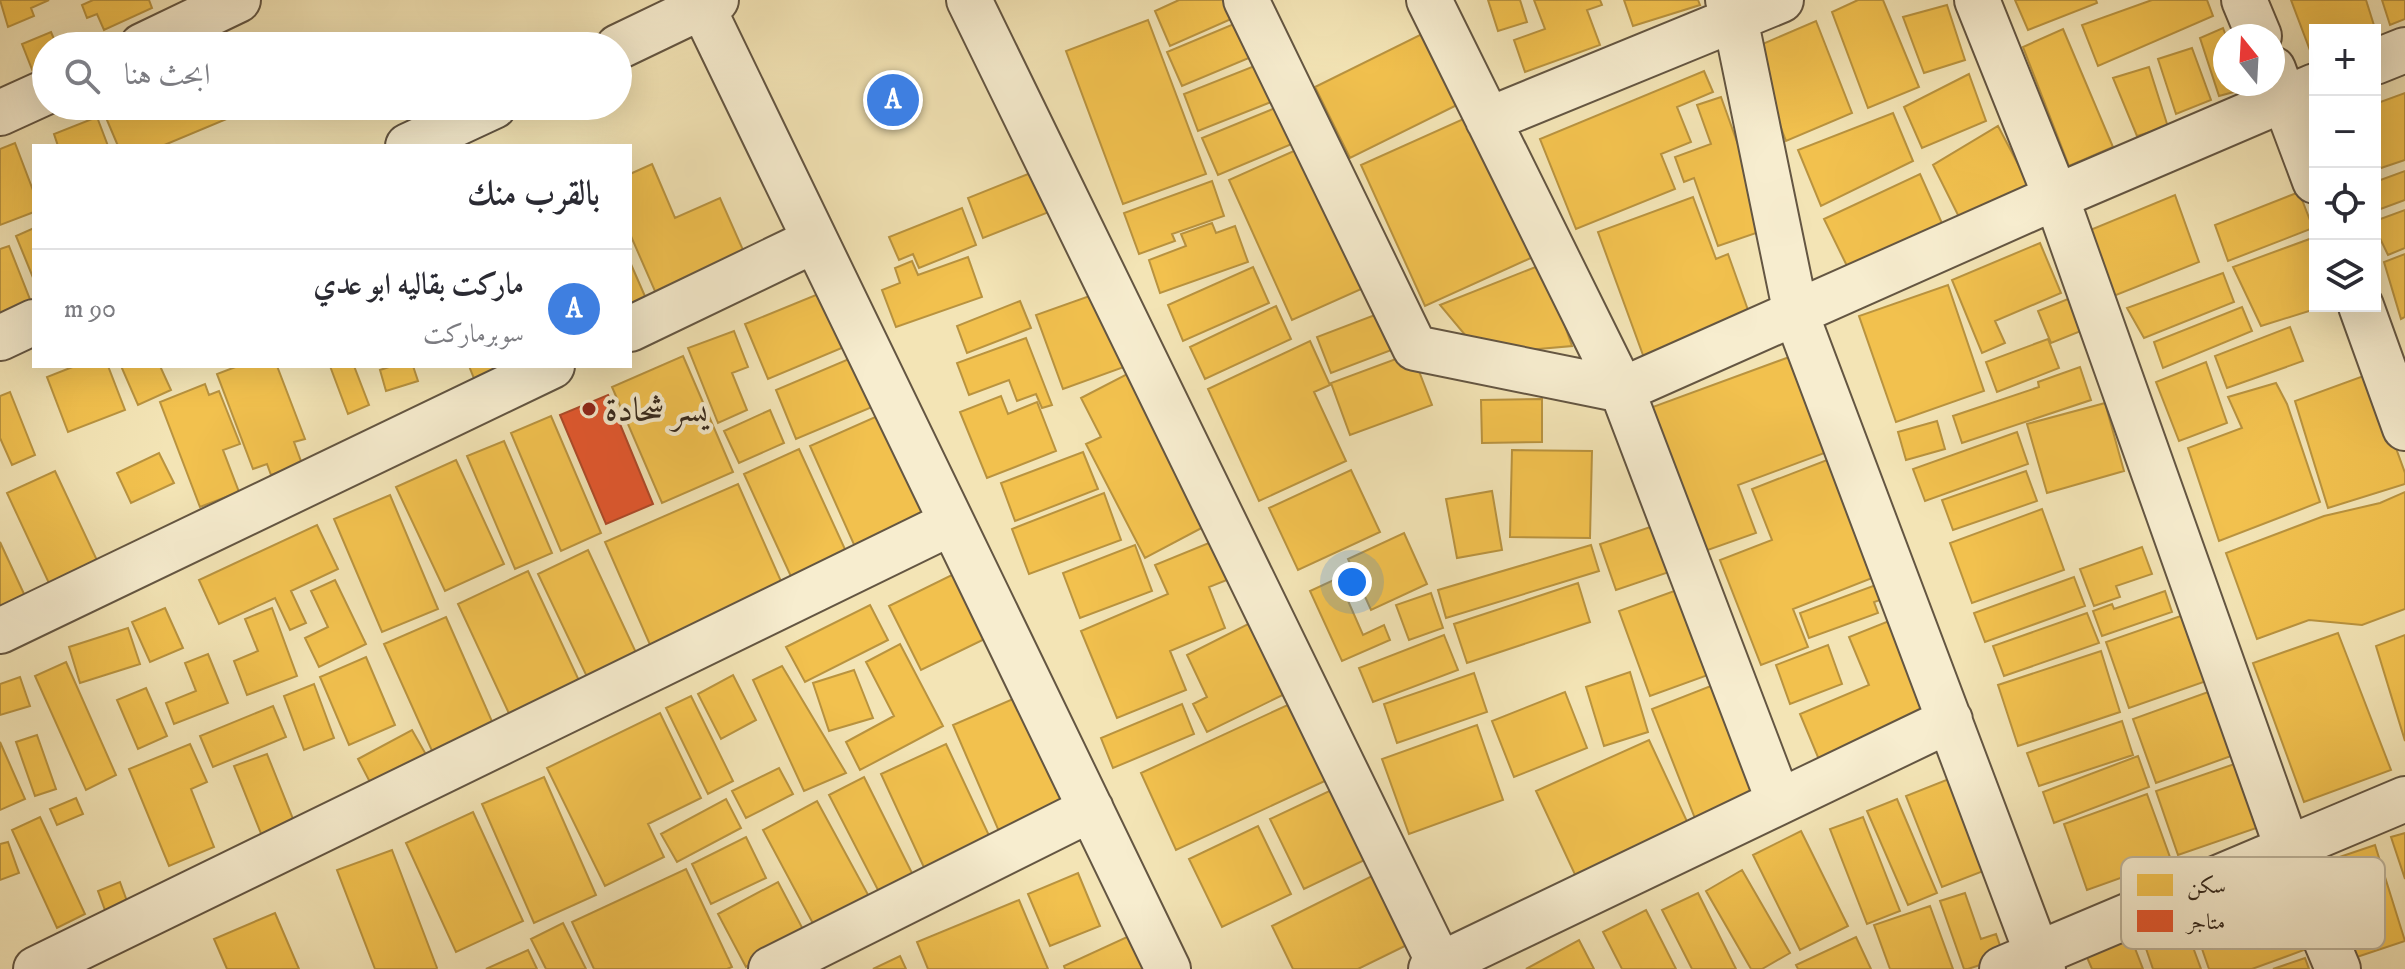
<!DOCTYPE html>
<html lang="ar">
<head>
<meta charset="utf-8">
<style>
  body { margin:0; font-family:"IM FELL DW Pica",Amiri,serif; background:#f2f2f3; color:#2b2b33; direction:rtl }
  .controls { position:absolute; right:24px; top:24px; display:grid; overflow:hidden; border-radius:0px; box-shadow:0 8px 32px #0002 }
  .controls button { width:72px; height:72px; display:grid; place-items:center; padding:0; border:0; border-bottom:2px solid #e1e1e2; background:#fff; color:#2b2b33; font:40px sans-serif }
  .compass { position:absolute; left:2213px; top:24px; width:72px; height:72px; border-radius:50%; background:#fff; box-shadow:0 8px 32px #0002; rotate:342deg }
  .you { position:absolute; left:1352px; top:582px; width:28px; height:28px; margin:-20px; border:6px solid #fff; border-radius:50%; background:#1a73e8; box-shadow:0 0 0 12px #1a73e833 }
  .badge { display:grid; place-items:center; width:52px; height:52px; border-radius:50%; background:#8f2418; color:#fff; font-size:26px; font-weight:700 }
  .pin { position:absolute; translate:-50% -50%; border:4px solid #fff; box-shadow:0 2px 8px #0006 }
  .list { margin:0; padding:0; list-style:none }
  h2 { display:flex; justify-content:space-between; align-items:center; height:104px; margin:0; padding:0 32px; font-size:34px }
  h2 small { font-size:26px; font-weight:400; color:#7c7c81 }
  .list li { display:grid; grid-template-columns:52px 1fr auto; gap:24px; align-items:center; box-sizing:border-box; height:120px; padding:0 32px; border-top:2px solid #e1e1e2 }
  .list b { display:block; font-size:30px; white-space:nowrap }
  .list p { margin:0; font-size:26px; white-space:nowrap; color:#7c7c81 }
  .list em { font-size:26px; font-style:normal; color:#7c7c81 }
  .icon { flex:none; width:44px; height:44px; fill:none; stroke:currentColor; stroke-width:2; stroke-linecap:round; stroke-linejoin:round }
  .map { position:relative; flex:none; width:2405px; height:969px; overflow:hidden; direction:ltr }
  .search { position:absolute; background:#fff; box-shadow:0 8px 32px #0002; left:32px; top:32px; width:600px; height:88px; display:flex; align-items:center; gap:20px; box-sizing:border-box; padding:0 28px; border-radius:44px; color:#7c7c81; font-size:30px }
  .panel { position:absolute; background:#fff; box-shadow:0 8px 32px #0002; left:32px; top:144px; width:600px; height:224px; border-radius:0px; direction:rtl }
  .map>svg:first-child { display:block }
  .homes { fill:#f2c14e; stroke:#b9933f; stroke-width:2 }
  .shops { fill:#e4572e; stroke:#af4928; stroke-width:2 }
  .lines { fill:none; stroke-linecap:round; stroke-linejoin:round }
  .minor-casing { stroke:#645642; stroke-width:48 }
  .minor { stroke:#f7edcf; stroke-width:44 }
  .poi-dot { fill:#8f2418; stroke:#f7edcf; stroke-width:3 }
  .labels { text-anchor:middle; stroke-width:8; stroke-linejoin:round; paint-order:stroke }
  .poi-label { font-size:34px; fill:#34271b; stroke:#f7edcf; text-anchor:start }
  .key { fill:#f7edcf; stroke:#bcb299; stroke-width:2 }
  .key-label { font-size:22px; fill:#34271b }
</style>
</head>
<body>
<div class="map">
<svg width="2405" height="969" viewBox="0 0 2405 969">
  <rect width="100%" height="100%" fill="#f3e4b5"/>
  <filter id="stains"><feTurbulence type="fractalNoise" baseFrequency=".0025" numOctaves="4"/><feColorMatrix values="0 0 0 0 .2 0 0 0 0 .09 0 0 0 0 .02 0 0 0 .5 -.17"/></filter>
  <radialGradient id="worn" r=".72"><stop offset=".6" stop-color="#630" stop-opacity="0"/><stop offset="1" stop-color="#630" stop-opacity=".3"/></radialGradient>
  <path class="homes" d="M0 0H49L31 8 34 16 8 27Z
    M93 0H149L152 8 104 30 97 14 87 18 82 5Z
    M1179 0H1231L1238 16 1170 46 1155 11Z
    M1488 0H1520L1527 22 1498 31Z
    M1534 0H1600L1602 5 1587 10 1600 45 1525 72 1514 40 1545 29Z
    M1624 0H1698L1700 5 1633 26Z
    M1858 0H1883L1919 87 1868 108 1832 12Z
    M2015 0H2096L2097 3 2028 30Z
    M2152 0H2207L2213 16 2098 66 2082 25Z
    M2291 0H2366L2378 38 2375 39V30H2315L2314 61Z
    M2382 0H2405V19L2390 25Z
    M1947 5 1965 60 1924 73 1903 17Z
    M1148 20 1206 174 1123 204 1066 51Z
    M1241 21 1256 55 1182 86 1167 52Z
    M1816 21 1852 113 1786 141 1751 49Z
    M2223 28 2226 36 2225 84H2244L2245 89 2219 96 2200 38Z
    M2063 29 2113 147 2069 166 2023 47Z
    M1428 31 1463 102 1350 158 1315 87Z
    M51 32 57 46H46V73L35 77 22 44Z
    M2192 48 2211 100 2176 114 2158 59Z
    M1267 61 1281 98 1198 131 1184 94Z
    M2149 67 2168 127 2137 136 2113 78Z
    M1704 71 1713 92 1677 107 1691 142 1661 154 1675 189 1576 229 1540 139Z
    M1969 74 1986 121 1922 148 1904 107Z
    M2405 93V160L2375 170V104Z
    M1721 97 1768 229 1718 246 1694 178 1684 182 1675 157 1711 144 1697 105Z
    M1290 102 1306 138 1218 175 1202 138Z
    M101 106H238L241 113 162 146H118Z
    M1893 113 1913 161 1821 206 1798 150Z
    M1470 116 1533 257 1425 306 1361 165Z
    M97 117 108 146H58L54 134Z
    M1998 126 2029 185 1959 217 1933 165Z
    M15 143 34 193V212L0 225V149Z
    M1305 146 1368 286 1292 320 1229 180Z
    M652 164 675 218 720 198 747 259 658 298 630 234V174Z
    M1043 168 1059 208 983 238 968 198Z
    M2405 171V200L2375 211V182Z
    M1920 174 1945 230 1848 268 1824 219Z
    M1212 181 1224 216 1172 234 1175 241 1139 254 1124 213Z
    M2299 192 2313 228 2228 261 2215 225Z
    M2175 195 2199 262 2111 297 2083 233Z
    M1693 197 1716 259 1728 254 1754 327 1647 366 1598 232Z
    M962 208 976 245 919 268 913 254 899 260 889 237Z
    M2405 210V248L2388 255 2375 228V221Z
    M1212 223 1216 233 1235 226 1248 262 1160 293 1149 260 1186 246 1181 234Z
    M34 228V280L16 236Z
    M2315 237V306H2325L2261 326 2233 267Z
    M2040 243 2061 293 1995 321 2005 343 1982 353 1952 280Z
    M9 246 33 307 0 320V249Z
    M2405 254V317L2401 319 2384 262Z
    M968 257 982 297 896 327 882 290 900 283 895 268 912 261 918 275Z
    M630 262 651 310 630 319Z
    M1543 264 1572 346 1481 354 1440 305Z
    M1253 267 1269 303 1183 341 1168 305Z
    M2223 273 2234 302 2144 338 2127 308Z
    M1948 285 1984 391 1896 422 1859 316Z
    M833 288 856 342 768 379 745 324Z
    M1098 293 1124 367 1063 389 1036 315Z
    M2073 297 2086 329 2051 343 2038 311Z
    M1020 301 1031 328 967 353 957 326Z
    M1276 306 1291 339 1205 379 1190 347Z
    M2242 307 2252 331 2163 368 2154 342Z
    M1388 310 1402 346 1331 373 1317 337Z
    M2290 327 2303 361 2227 388 2215 356Z
    M734 331 748 367 732 373 747 410 718 423 688 348Z
    M1026 338 1052 405 1042 408 1036 394 1017 401 1009 380 969 395 957 363Z
    M2048 339 2059 368 1997 392 1986 362Z
    M1310 341 1330 385 1314 392 1346 461 1259 501 1208 389Z
    M1803 352 1838 448 1738 485 1756 533 1702 552 1650 408Z
    M863 353 884 402 796 439 776 390Z
    M1412 353 1432 405 1350 435 1331 383Z
    M683 356 733 472 662 503 612 387Z
    M2206 362 2227 423 2179 441 2156 382Z
    M75 366H108L125 410 68 432 47 377Z
    M121 366H160L171 390 138 405Z
    M238 366H277L305 439 294 442 302 464 271 475 267 464 253 469 217 374Z
    M330 366H354L369 405 348 414Z
    M392 366H413L418 381 386 391 380 370Z
    M469 366H527L477 386Z
    M2080 367 2091 400 1962 443 1953 416 2039 387 2038 382Z
    M1133 371 1211 523 1145 558 1086 444 1101 437 1081 398Z
    M2369 374 2405 473V484L2328 508 2295 401Z
    M2276 383 2287 404 2320 502 2219 541 2188 448 2242 428 2228 397Z
    M205 384 209 395 219 391 240 444 223 450 239 492 200 507 160 402Z
    M10 392 35 455 12 465 0 438V396Z
    M1001 396 1008 414 1037 402 1056 451 987 478 960 412Z
    M1542 399V442L1482 443 1481 400Z
    M2105 403 2124 471 2047 493 2027 424Z
    M770 410 784 443 739 463 724 431Z
    M891 410 938 513 856 549 810 446Z
    M551 416 601 533 561 551 511 433Z
    M1937 421 1945 449 1906 460 1898 432Z
    M2017 432 2028 464 1925 501 1913 469Z
    M504 441 552 553 515 569 467 456Z
    M799 449 849 558 794 583 744 474Z
    M1512 450 1592 451 1590 538 1510 537Z
    M1083 452 1098 489 1015 521 1001 483Z
    M159 453 174 483 131 503 117 473Z
    M1840 455 1885 573 1793 609 1808 647 1761 665 1720 560 1772 540 1752 489Z
    M456 460 504 564 445 591 396 487Z
    M1351 470 1380 532 1298 570 1269 508Z
    M55 471 102 571 54 594 7 493Z
    M2026 471 2037 501 1953 530 1942 500Z
    M738 484 784 588 651 647 605 542Z
    M1492 491 1502 550 1457 558 1446 499Z
    M2405 492V609L2362 625 2309 620 2257 639 2226 553 2324 516 2380 503Z
    M1104 493 1121 540 1029 574 1012 529Z
    M390 495 438 609 382 632 334 519Z
    M2042 509 2064 570 1972 603 1950 543Z
    M1665 522 1681 568 1616 590 1600 544Z
    M317 525 338 569 291 591 306 623 290 630 275 598 219 624 199 580Z
    M1404 533 1427 584 1371 610 1348 559Z
    M1221 538 1237 576 1209 587 1225 628 1170 651 1186 690 1117 718 1081 631 1168 594 1155 565Z
    M0 542 25 596 0 607Z
    M1135 545 1152 591 1080 618 1063 573Z
    M1591 545 1599 571 1446 618 1438 590Z
    M2142 547 2152 574 2116 586 2120 597 2094 606 2080 569Z
    M588 550 639 659 589 681 538 574Z
    M966 568 997 633 921 670 889 606Z
    M528 571 582 687 512 720 458 604Z
    M2074 577 2085 606 1985 642 1974 613Z
    M1338 578 1363 635 1384 625 1390 640 1342 661 1310 591Z
    M1892 579 1897 594 1874 602 1878 613 1809 638 1800 613Z
    M335 580 366 644 319 667 305 638 328 627 311 591Z
    M1578 583 1590 622 1467 663 1454 624Z
    M1688 586 1719 671 1650 696 1619 611Z
    M2165 591 2172 612 2102 636 2093 611 2112 604 2114 609Z
    M1431 593 1443 628 1409 640 1396 605Z
    M870 605 888 640 805 682 786 647Z
    M165 608 183 648 150 662 132 622Z
    M272 608 297 676 247 695 234 661 258 651 245 619Z
    M2195 611 2218 677 2129 708 2106 642Z
    M2087 613 2099 643 2004 676 1993 646Z
    M446 617 494 726 433 753 384 644Z
    M1899 617 1938 712 1820 762 1800 714 1869 685 1849 637Z
    M1258 619 1293 690 1207 732 1193 704 1207 697 1187 655Z
    M128 628 140 664 80 683 69 647Z
    M2338 633 2391 770 2304 802 2253 663Z
    M1444 635 1458 670 1373 702 1359 668Z
    M2405 635V741L2376 646Z
    M900 644 943 726 860 770 846 742 894 716 866 662Z
    M1828 645 1842 684 1790 704 1776 665Z
    M2101 651 2120 712 2018 746 1998 685Z
    M208 654 228 703 174 724 166 703 196 691 185 663Z
    M366 657 395 725 349 745 320 677Z
    M66 662 116 775 86 790 35 676Z
    M782 666 846 773 804 791 753 680Z
    M854 670 873 718 829 731 813 683Z
    M1630 672 1648 732 1604 746 1586 687Z
    M1474 673 1487 712 1397 743 1384 704Z
    M733 675 756 720 721 739 698 694Z
    M20 677 30 706 0 715V684Z
    M1721 682 1768 800 1698 826 1652 709Z
    M314 684 334 738 304 750 284 696Z
    M2222 687 2245 751 2156 783 2133 719Z
    M146 688 167 736 138 749 117 700Z
    M1565 692 1587 748 1514 777 1492 721Z
    M1027 693 1076 804 1001 836 953 725Z
    M691 696 733 781 708 794 666 708Z
    M1292 703 1327 780 1176 850 1141 773Z
    M1182 704 1194 734 1113 768 1101 738Z
    M273 706 286 737 213 767 200 736Z
    M660 713 701 798 648 824 664 857 605 886 547 768Z
    M2122 721 2133 755 2039 786 2027 753Z
    M1477 725 1503 800 1409 834 1382 759Z
    M412 730 428 758 373 788 358 759Z
    M37 735 56 789 35 796 16 742Z
    M1649 740 1691 830 1578 881 1536 791Z
    M0 742 25 799 0 810Z
    M190 744 207 782 191 789 214 847 169 866 129 769Z
    M946 744 993 844 927 874 881 774Z
    M267 754 295 824 262 836 234 766Z
    M2138 756 2149 787 2054 823 2043 792Z
    M2249 759 2271 823 2178 855 2156 791Z
    M779 768 793 794 746 818 732 791Z
    M1964 773 1999 865 1942 887 1906 796Z
    M544 777 596 895 534 923 482 804Z
    M864 777 913 875 879 892 829 795Z
    M1342 785 1375 855 1304 889 1270 819Z
    M2147 794 2171 860 2087 890 2064 824Z
    M76 798 83 814 57 825 50 809Z
    M726 799 741 828 677 862 661 834Z
    M1897 799 1937 893 1908 905 1867 811Z
    M817 801 872 902 817 931 763 830Z
    M473 812 523 921 456 952 406 843Z
    M40 817 85 914 57 928 12 830Z
    M1863 817 1900 911 1867 924 1830 829Z
    M1258 826 1291 894 1222 927 1189 859Z
    M1801 831 1848 926 1800 950 1753 855Z
    M2405 833V879L2391 837Z
    M746 837 766 878 711 904 692 864Z
    M8 842 19 873 0 880V844Z
    M2375 845 2405 941 2351 959 2319 864Z
    M392 850 437 968 436 969H375L337 870Z
    M686 869 732 967 727 969H594L572 922Z
    M1742 870 1790 953 1762 969H1751L1706 891Z
    M1078 873 1100 926 1050 946 1028 894Z
    M1374 875 1409 944 1358 969H1293L1272 926Z
    M120 882 128 904 106 913 98 891Z
    M778 882 806 935 746 967 718 914Z
    M2282 886 2304 950 2252 969H2209L2191 917Z
    M1698 893 1736 969H1692L1662 910Z
    M1965 893 1981 939 1996 934 2004 957 1968 969H1964L1940 901Z
    M1019 900 1048 969H928L917 942Z
    M1930 906 1953 969H1890L1874 925Z
    M1646 910 1676 969H1622L1603 932Z
    M275 913 299 969H227L214 939Z
    M2183 920 2201 969H2153L2141 934Z
    M563 923 586 969H546L531 939Z
    M1140 931 1157 969H1065L1064 966Z
    M1856 937 1871 969H1798L1796 965Z
    M2131 938 2143 969H2092L2086 955Z
    M1579 940 1594 969H1526Z
    M528 950 537 969H486Z
    M900 956 906 969H873Z
    M2305 958 2309 969H2273Z"/>
  <path class="shops" d="M608 395 653 504 606 524 560 415Z"/>
  <g class="lines">
    <defs>
      <path id="minor" d="M699 0 1168 969
        M969 0 1440 965
        M1246 0 1415 348 1622 390 2056 197 2315 86
        M1429 0 1622 390 1779 802
        M1728 0 1735 18 1796 314 2043 969
        M1977 0 2056 197 2287 847 2338 969
        M2244 0 2259 36
        M142 46 238 0
        M618 47 716 0
        M2375 62 2405 50
        M2273 69 2315 181
        M0 113 46 92
        M1488 120 1781 0
        M408 146 494 106
        M2361 306 2405 428
        M630 329 815 240
        M0 338 34 322
        M0 631 552 366
        M36 969 951 523
        M771 969 1091 809
        M1431 969 1950 720
        M2002 969 2405 799"/>
    </defs>
    <use href="#minor" class="minor-casing"/>
    <use href="#minor" class="minor"/>
  </g>
  <circle class="poi-dot" cx="589" cy="409" r="8"/>
  <g class="labels">
    <g class="poi-label">
      <text x="605" y="421">يسر شحادة</text>
    </g>
  </g>
  <rect x="2121" y="857" width="264" height="92" rx="12" class="key"/>
  <rect x="2137" y="874" width="36" height="22" fill="#f2c14e"/>
  <rect x="2137" y="910" width="36" height="22" fill="#e4572e"/>
  <g class="key-label">
    <text x="2187" y="893">سكن</text>
    <text x="2187" y="929">متاجر</text>
  </g>
  <rect width="100%" height="100%" filter="url(#stains)"/>
  <rect width="100%" height="100%" fill="url(#worn)"/>
</svg>
<div class="controls">
<button>+</button>
<button>−</button>
<button><svg class="icon" aria-label="locate" viewBox="0 0 24 24"><circle cx="12" cy="12" r="6"/><path d="M12 2v4M12 18v4M2 12h4M18 12h4"/></svg></button>
<button><svg class="icon" aria-label="layers" viewBox="0 0 24 24"><path d="M12 4l9 5-9 5-9-5zM3 14l9 5 9-5"/></svg></button>
</div>
<svg class="compass" viewBox="-18 -18 36 36"><path d="M0-13l5 13h-10z" fill="#e53935"/><path d="M0 13l5-13h-10z" fill="#7c7c81"/></svg>
<div class="you"></div>
<div class="pin badge" style="left:893px;top:100px;background:#3f7fe0">A</div>
<div class="search"><svg class="icon" aria-label="search" viewBox="0 0 24 24"><circle cx="10" cy="10" r="6"/><path d="M15 15l6 6"/></svg>ابحث هنا</div>
<section class="panel">
<h2>بالقرب منك<small></small></h2>
<ul class="list">
<li><span class="badge" style="background:#3f7fe0">A</span><div><b>ماركت بقاليه ابو عدي</b><p>سوبرماركت</p></div><em>90 m</em></li>
</ul>
</section>
</div>
</body>
</html>
